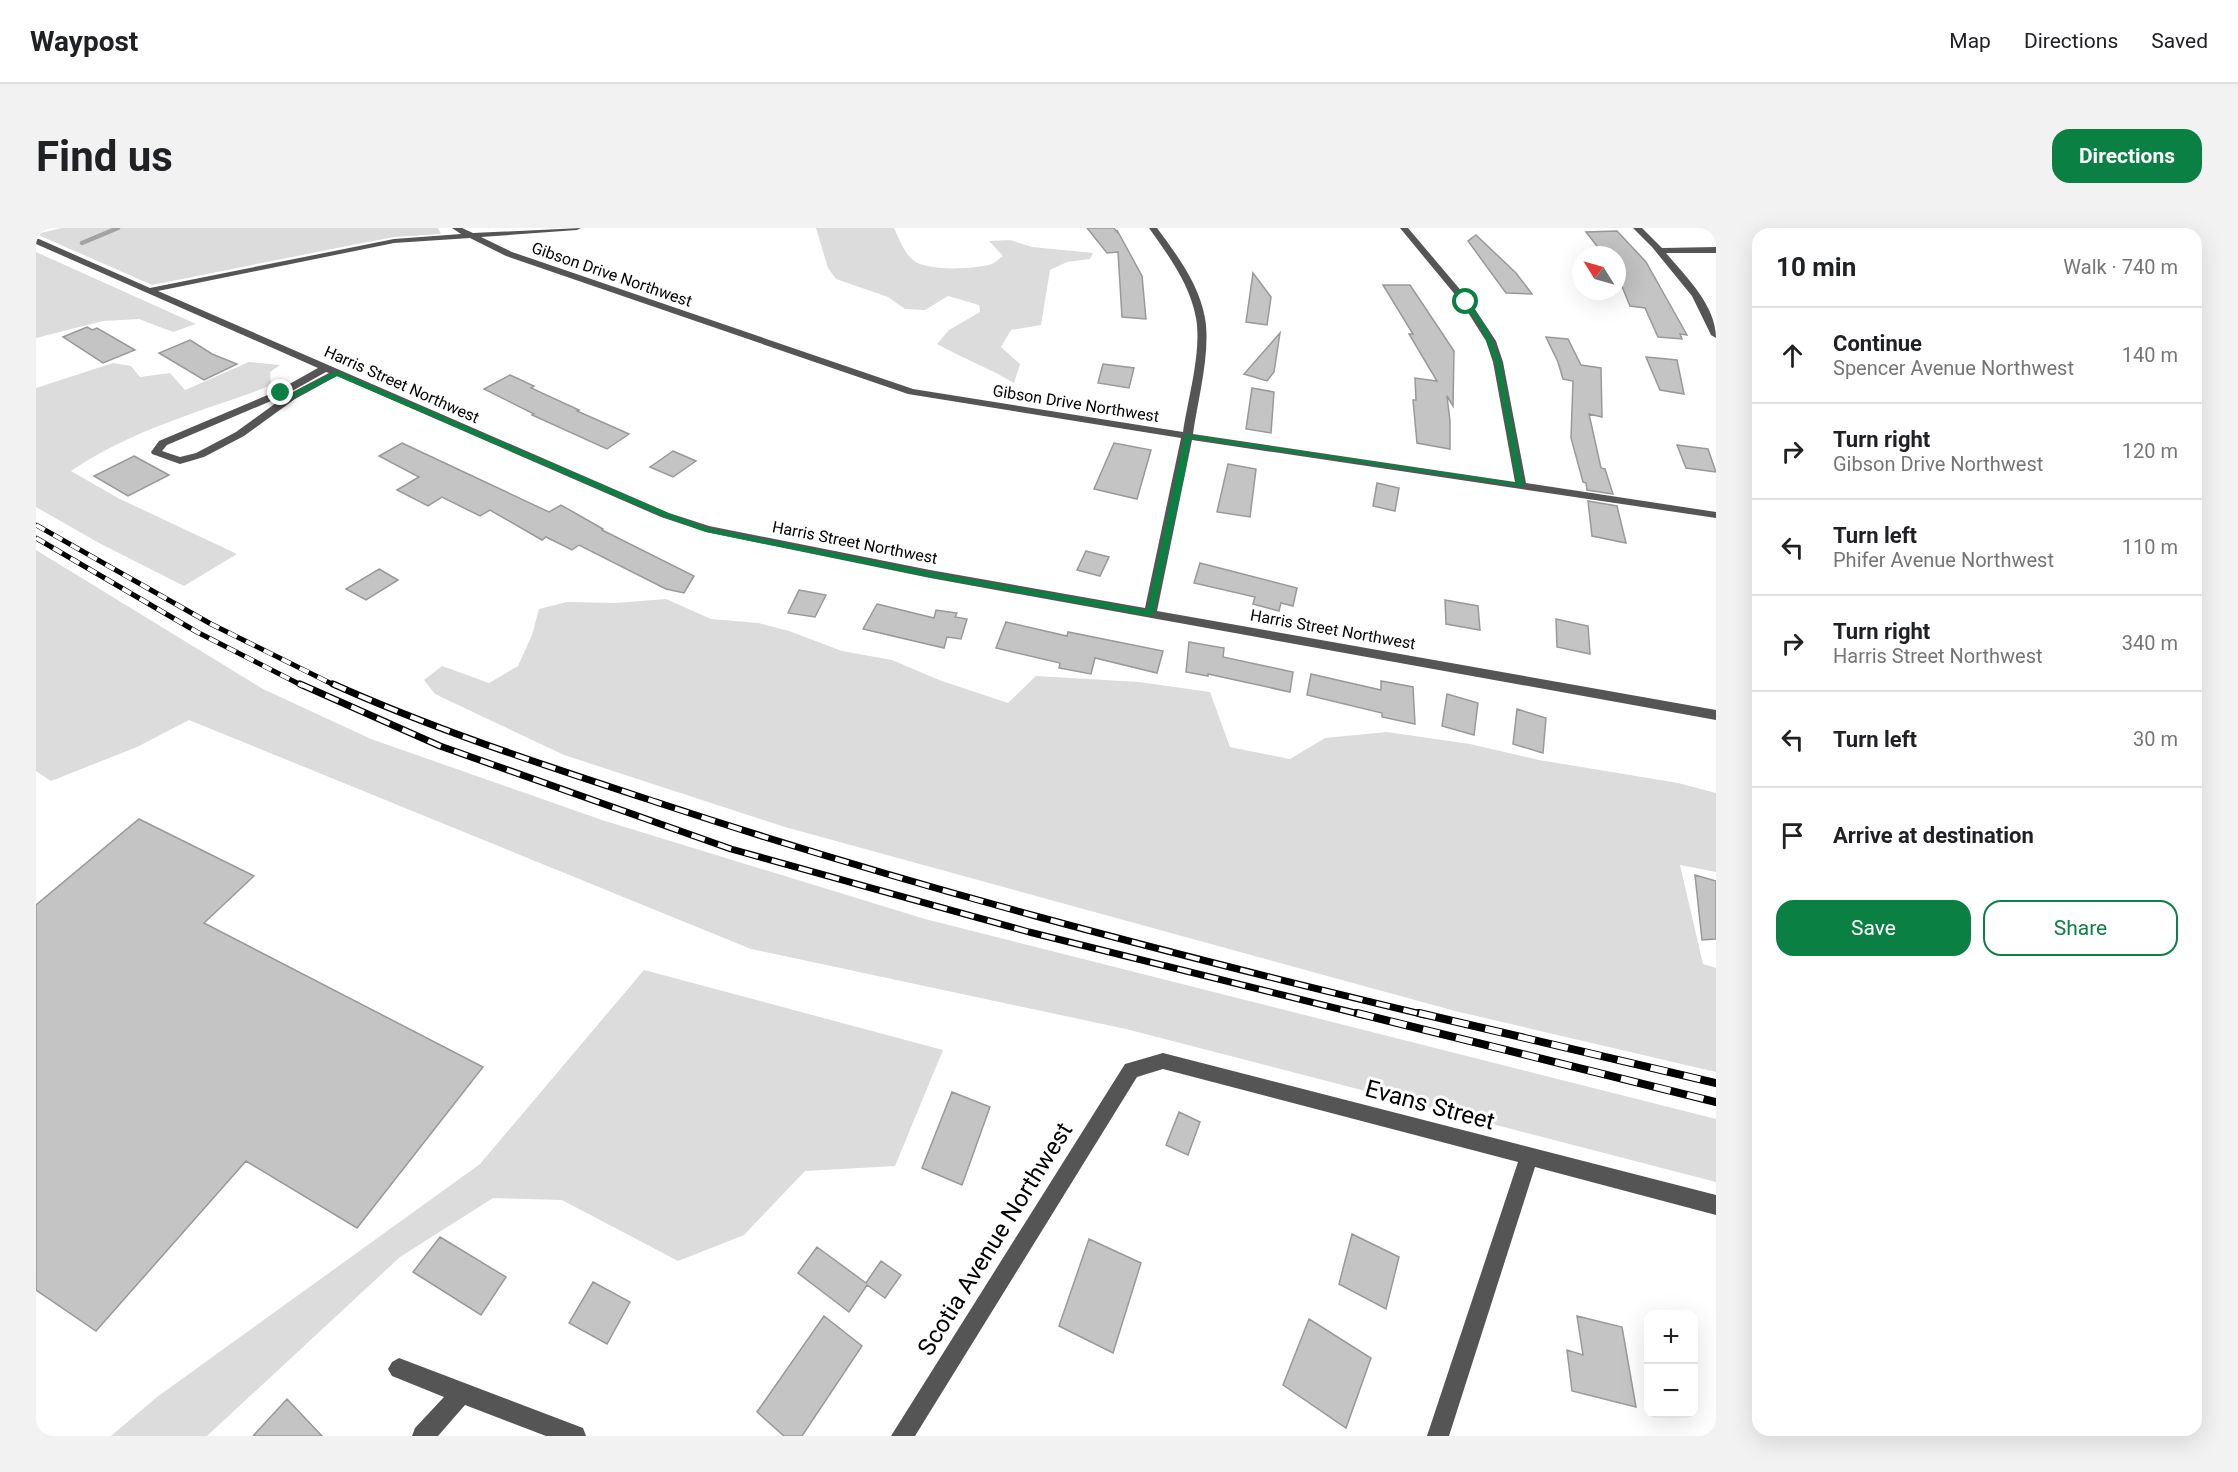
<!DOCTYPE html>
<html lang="en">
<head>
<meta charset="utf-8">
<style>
  body { margin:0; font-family:Roboto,sans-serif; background:#f2f2f2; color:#202124 }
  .controls { position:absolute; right:18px; bottom:18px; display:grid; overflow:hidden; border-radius:12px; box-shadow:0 6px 24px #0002 }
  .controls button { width:54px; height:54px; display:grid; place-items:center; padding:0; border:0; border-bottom:2px solid #e0e0e0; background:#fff; color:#202124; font:30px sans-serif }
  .compass { position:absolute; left:1536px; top:18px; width:54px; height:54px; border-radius:50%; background:#fff; box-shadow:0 6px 24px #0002; rotate:307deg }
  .stop { position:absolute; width:18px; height:18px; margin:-14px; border:4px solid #0b8043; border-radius:50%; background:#fff }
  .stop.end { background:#0b8043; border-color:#fff; box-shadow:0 2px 6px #0008 }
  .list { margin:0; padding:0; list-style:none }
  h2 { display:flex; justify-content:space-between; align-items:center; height:78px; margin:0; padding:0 24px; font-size:26px }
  h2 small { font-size:20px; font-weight:400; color:#757577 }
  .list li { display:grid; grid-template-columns:39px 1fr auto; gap:18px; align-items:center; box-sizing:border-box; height:96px; padding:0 24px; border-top:2px solid #e0e0e0 }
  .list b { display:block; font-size:22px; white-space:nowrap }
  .list p { margin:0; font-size:20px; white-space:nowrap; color:#757577 }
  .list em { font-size:20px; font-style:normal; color:#757577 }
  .actions { display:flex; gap:12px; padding:18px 24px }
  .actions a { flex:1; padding:14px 0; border:2px solid #0b8043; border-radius:18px; text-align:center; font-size:21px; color:#0b8043 }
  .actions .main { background:#0b8043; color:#fff }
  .icon { flex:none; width:33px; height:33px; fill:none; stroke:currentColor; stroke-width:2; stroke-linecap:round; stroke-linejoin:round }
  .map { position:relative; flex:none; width:1680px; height:1208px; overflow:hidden; border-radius:18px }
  header { display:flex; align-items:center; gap:36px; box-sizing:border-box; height:84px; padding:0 30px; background:#fff; border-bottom:2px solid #e0e0e0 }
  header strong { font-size:28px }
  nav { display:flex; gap:33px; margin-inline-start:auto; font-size:21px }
  .intro { display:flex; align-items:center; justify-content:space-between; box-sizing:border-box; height:144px; padding:0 36px }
  h1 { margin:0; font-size:42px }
  .button { padding:15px 27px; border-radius:18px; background:#0b8043; color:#fff; font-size:21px; font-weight:700 }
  main { display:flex; gap:36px; padding:0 36px }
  aside { flex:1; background:#fff; border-radius:18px; box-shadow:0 6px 24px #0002 }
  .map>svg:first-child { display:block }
  .green { fill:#dcdcdc }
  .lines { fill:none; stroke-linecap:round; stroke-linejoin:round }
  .stream { stroke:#a3a3a3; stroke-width:4.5 }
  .building { fill:#c4c4c4; stroke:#999; stroke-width:1.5 }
  .minor { fill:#555; fill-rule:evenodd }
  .rail-far2-casing { stroke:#000; stroke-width:5 }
  .rail-far1-casing { stroke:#000; stroke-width:7 }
  .rail-casing { stroke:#000; stroke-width:8 }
  .rail-far2 { stroke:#fff; stroke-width:4; stroke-dasharray:10; stroke-linecap:butt }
  .rail-far1 { stroke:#fff; stroke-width:4.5; stroke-dasharray:14; stroke-linecap:butt }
  .rail { stroke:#fff; stroke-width:6; stroke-dasharray:17; stroke-linecap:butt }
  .route { fill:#0b8043 }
  .labels { text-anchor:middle; stroke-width:6; stroke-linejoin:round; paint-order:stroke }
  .far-street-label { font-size:16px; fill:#000; stroke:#fff }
  .near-street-label { font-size:24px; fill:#000; stroke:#fff }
</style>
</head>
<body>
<header>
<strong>Waypost</strong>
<nav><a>Map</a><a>Directions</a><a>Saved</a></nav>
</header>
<div class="intro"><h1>Find us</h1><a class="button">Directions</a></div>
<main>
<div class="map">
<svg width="1680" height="1208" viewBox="0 0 1680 1208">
  <rect width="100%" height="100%" fill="#fff"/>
  <path class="green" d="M26 0H402L405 6 358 9 311 18 116 57 0 6Z
    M780 0H858C863 10 868 25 877 32 891 44 939 41 956 36 960 34 964 30 967 28L953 13 974 12 996 19 1057 25 1054 31 1031 34 1014 42 1005 97 975 102 965 119 984 136 978 155C953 140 926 130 901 116L913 102 944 84 943 77 912 68 889 82 869 81 852 69 800 51 792 40Z
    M0 24 160 96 137 104 103 91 67 93 0 110Z
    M213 134 244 137 234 144 235 157C208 169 180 176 152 187 112 201 70 219 35 243L82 270 201 326 148 358 63 315 0 279V160L77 135 95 138 104 149 134 145 149 162Z
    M0 322 227 461 335 511 566 592 889 691 1680 891V954L1090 801 715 721 153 492 101 519 15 553 0 543Z
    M630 371 675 391 722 395 753 403 806 423 856 432 903 452 972 475 1000 448 1103 454 1174 464 1194 519 1254 531 1289 510 1351 504 1434 516 1503 532 1642 555 1680 565V644L1644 637 1667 736 1680 740V844L1419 783 749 599 528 527 399 466 388 452 406 438 453 455 482 438 496 407 503 381 531 374 579 375Z
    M608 742 907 822 859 938 769 943 708 1007 642 1033 526 972 457 970 364 1029 171 1208H75L121 1169 444 936Z"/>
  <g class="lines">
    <path class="stream" d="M46 15 82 0"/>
  </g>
  <path class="building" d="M1051 0H1078L1081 4V2L1106 48 1110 91 1086 89 1082 24 1071 25Z
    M1581 3 1610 34 1651 107 1644 106 1646 111 1622 109 1609 80 1594 78 1581 46V27H1568L1550 4Z
    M1440 7 1480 45 1496 66 1470 65 1432 13Z
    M1217 45 1235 69 1231 97 1210 94Z
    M1347 57H1374L1418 123 1417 178 1411 168 1414 193V221L1381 215 1377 172H1380L1379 150 1401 153 1373 106H1377Z
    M51 99 56 102 61 100 99 122 67 135 27 109Z
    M1244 105 1238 144 1231 153 1208 146Z
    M1510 109 1532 111 1545 137 1565 140 1566 189 1553 186 1565 240 1569 241 1577 266 1551 262 1550 255 1547 254 1535 210 1537 153 1527 151 1522 134Z
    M154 112 176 126 201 136 168 152 123 125Z
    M1610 129 1641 132 1648 166 1624 162Z
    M1067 136 1098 140 1093 160 1062 155Z
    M474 147 498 158 495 160 543 182 541 183 593 206 571 221 496 187 498 186 448 161Z
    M1216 160 1238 164 1235 205 1210 201Z
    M366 215 513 284 525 277 567 301 566 302 658 348 648 365 630 361 543 317 536 322 510 309 506 312 454 282 444 288 406 269 392 278 361 262 383 249 343 228Z
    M1078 215 1115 222 1101 271 1058 261Z
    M1641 217 1672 221 1680 244 1650 240Z
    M637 223 660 233 637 249 614 239Z
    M98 228 133 247 92 268 58 248Z
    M1192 236 1220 241 1214 289 1181 284Z
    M1341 255 1363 260 1359 283 1337 278Z
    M1552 273 1581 278 1590 315 1556 308Z
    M1050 323 1073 329 1064 348 1041 342Z
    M1164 335 1261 360 1257 378 1245 375 1243 383 1217 376 1219 369 1158 355Z
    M343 341 362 352 330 372 310 361Z
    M763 362 790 367 779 389 752 385Z
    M1409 372 1442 378 1444 402 1410 396Z
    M841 376 898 390 900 382 921 385 919 389 931 391 925 411 911 409 908 420 827 401Z
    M1520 391 1552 398 1554 426 1521 419Z
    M970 394 1031 408 1032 404 1127 423 1121 445 1059 430 1055 446 1023 440 1024 435 960 420Z
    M1153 414 1188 420 1187 429 1257 444 1254 464 1172 446V448L1150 444Z
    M1275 446 1345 462V453L1377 459 1379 496 1346 489V485L1271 467Z
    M1411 466 1442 475 1438 507 1406 498Z
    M1481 481 1510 490 1507 525 1477 516Z
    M103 591 218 648 168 695 447 839 321 1000 210 933 60 1103 0 1062V677Z
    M1659 647 1680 653V711L1666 712Z
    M916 864 954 879 926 957 886 940Z
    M1143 884 1164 894 1152 927 1130 917Z
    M1316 1006 1363 1029 1350 1081 1303 1056Z
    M404 1009 470 1049 445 1087 377 1044Z
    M1053 1011 1105 1035 1077 1125 1023 1098Z
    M781 1019 830 1055 845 1033 865 1047 849 1070 831 1057 813 1084 762 1045Z
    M557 1054 594 1074 571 1116 533 1095Z
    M788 1088 826 1118 766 1208H748L721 1184Z
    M1541 1088 1586 1099 1600 1179 1536 1163 1531 1122 1547 1127Z
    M1273 1091 1335 1130 1310 1200 1247 1157Z
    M251 1171 286 1208H217Z"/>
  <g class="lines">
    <path class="minor" d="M416 0H426L437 5 545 0 541 2 445 9 476 24 877 161 1147 204C1152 170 1166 123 1160 90 1154 56 1132 27 1113 0H1121C1141 27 1163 56 1169 90 1175 124 1162 171 1157 206L1479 254 1457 134 1450 113 1426 75 1364 0H1372L1433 72 1460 113 1467 134 1490 255 1680 284V290L1156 212 1121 383 1680 482V492L894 350 670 304 625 289 301 148 259 171 208 208 168 229 144 236 116 226 115 224 123 213 241 163 282 140 0 16V11H3L114 60 358 11 425 6ZM434 10 470 28 872 166 1145 210 1109 380 894 342 673 298 633 285 122 63 358 15ZM290 144 293 145 251 167 200 204 160 225 144 229 126 223 131 217 249 167Z
      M1597 0H1606L1626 20 1680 19V25H1630C1650 49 1680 77 1680 110L1675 107 1656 68 1616 19Z
      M1127 825 1680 967V987L1499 939 1413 1208H1391L1482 934 1127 841 1101 849 879 1208H855L1089 836Z
      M363 1130 547 1200 550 1208H510L429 1177 402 1208H376L379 1200 408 1169 356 1148 352 1141 356 1134Z"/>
    <defs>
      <path id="rail-far2" d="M0 297 175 396 300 458
        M0 310 161 404 267 458"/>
      <path id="rail-far1" d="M264 456 404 518 695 621 993 704 1327 787
        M297 456C402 503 511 538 620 574 873 658 1130 725 1389 787"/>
      <path id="rail" d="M1321 785 1680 874
        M1383 785 1680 855"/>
    </defs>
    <use href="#rail-far2" class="rail-far2-casing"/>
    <use href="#rail-far1" class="rail-far1-casing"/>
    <use href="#rail" class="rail-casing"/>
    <use href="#rail-far2" class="rail-far2"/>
    <use href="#rail-far1" class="rail-far1"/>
    <use href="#rail" class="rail"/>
  </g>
  <path class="route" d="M1430 72 1451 100 1465 134 1488 259 1154 210 1150 240 1118 385 1114 388 894 349 670 304 626 288 301 148 257 170 242 165 245 163 255 166 298 144H303L632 285 671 300 894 344 1111 382 1149 206 1481 255 1459 134 1445 100 1427 74Z"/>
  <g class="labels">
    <g class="far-street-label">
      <text transform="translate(576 46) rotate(19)" y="6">Gibson Drive Northwest</text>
      <text transform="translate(366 156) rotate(24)" y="6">Harris Street Northwest</text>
      <text transform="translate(1040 175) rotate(9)" y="6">Gibson Drive Northwest</text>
      <text transform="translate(819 314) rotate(11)" y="6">Harris Street Northwest</text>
      <text transform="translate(1297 401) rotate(10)" y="6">Harris Street Northwest</text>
    </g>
    <g class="near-street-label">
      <text transform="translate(1394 877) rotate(15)" y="8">Evans Street</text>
      <text transform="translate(959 1011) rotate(-58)" y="8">Scotia Avenue Northwest</text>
    </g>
  </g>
</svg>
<div class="controls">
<button>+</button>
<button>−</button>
</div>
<svg class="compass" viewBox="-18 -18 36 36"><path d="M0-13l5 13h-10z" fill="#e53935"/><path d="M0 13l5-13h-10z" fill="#757577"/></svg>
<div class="stop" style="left:1430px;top:74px"></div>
<div class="stop end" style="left:245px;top:165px"></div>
</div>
<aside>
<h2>10 min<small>Walk · 740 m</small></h2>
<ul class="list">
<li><svg class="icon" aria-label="ahead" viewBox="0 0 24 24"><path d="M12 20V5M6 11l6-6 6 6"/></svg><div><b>Continue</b><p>Spencer Avenue Northwest</p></div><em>140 m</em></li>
<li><svg class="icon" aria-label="right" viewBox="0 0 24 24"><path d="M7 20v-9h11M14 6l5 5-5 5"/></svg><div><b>Turn right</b><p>Gibson Drive Northwest</p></div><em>120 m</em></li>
<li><svg class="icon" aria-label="left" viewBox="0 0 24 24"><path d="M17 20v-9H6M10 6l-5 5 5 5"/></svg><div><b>Turn left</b><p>Phifer Avenue Northwest</p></div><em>110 m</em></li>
<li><svg class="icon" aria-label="right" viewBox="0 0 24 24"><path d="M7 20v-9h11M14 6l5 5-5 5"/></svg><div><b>Turn right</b><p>Harris Street Northwest</p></div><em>340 m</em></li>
<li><svg class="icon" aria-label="left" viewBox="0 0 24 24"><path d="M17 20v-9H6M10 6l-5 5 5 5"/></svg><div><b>Turn left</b></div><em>30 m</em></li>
<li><svg class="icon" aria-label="arrive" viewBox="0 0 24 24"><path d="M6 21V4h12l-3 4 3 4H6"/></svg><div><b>Arrive at destination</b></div></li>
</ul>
<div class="actions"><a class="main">Save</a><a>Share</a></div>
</aside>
</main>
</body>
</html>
